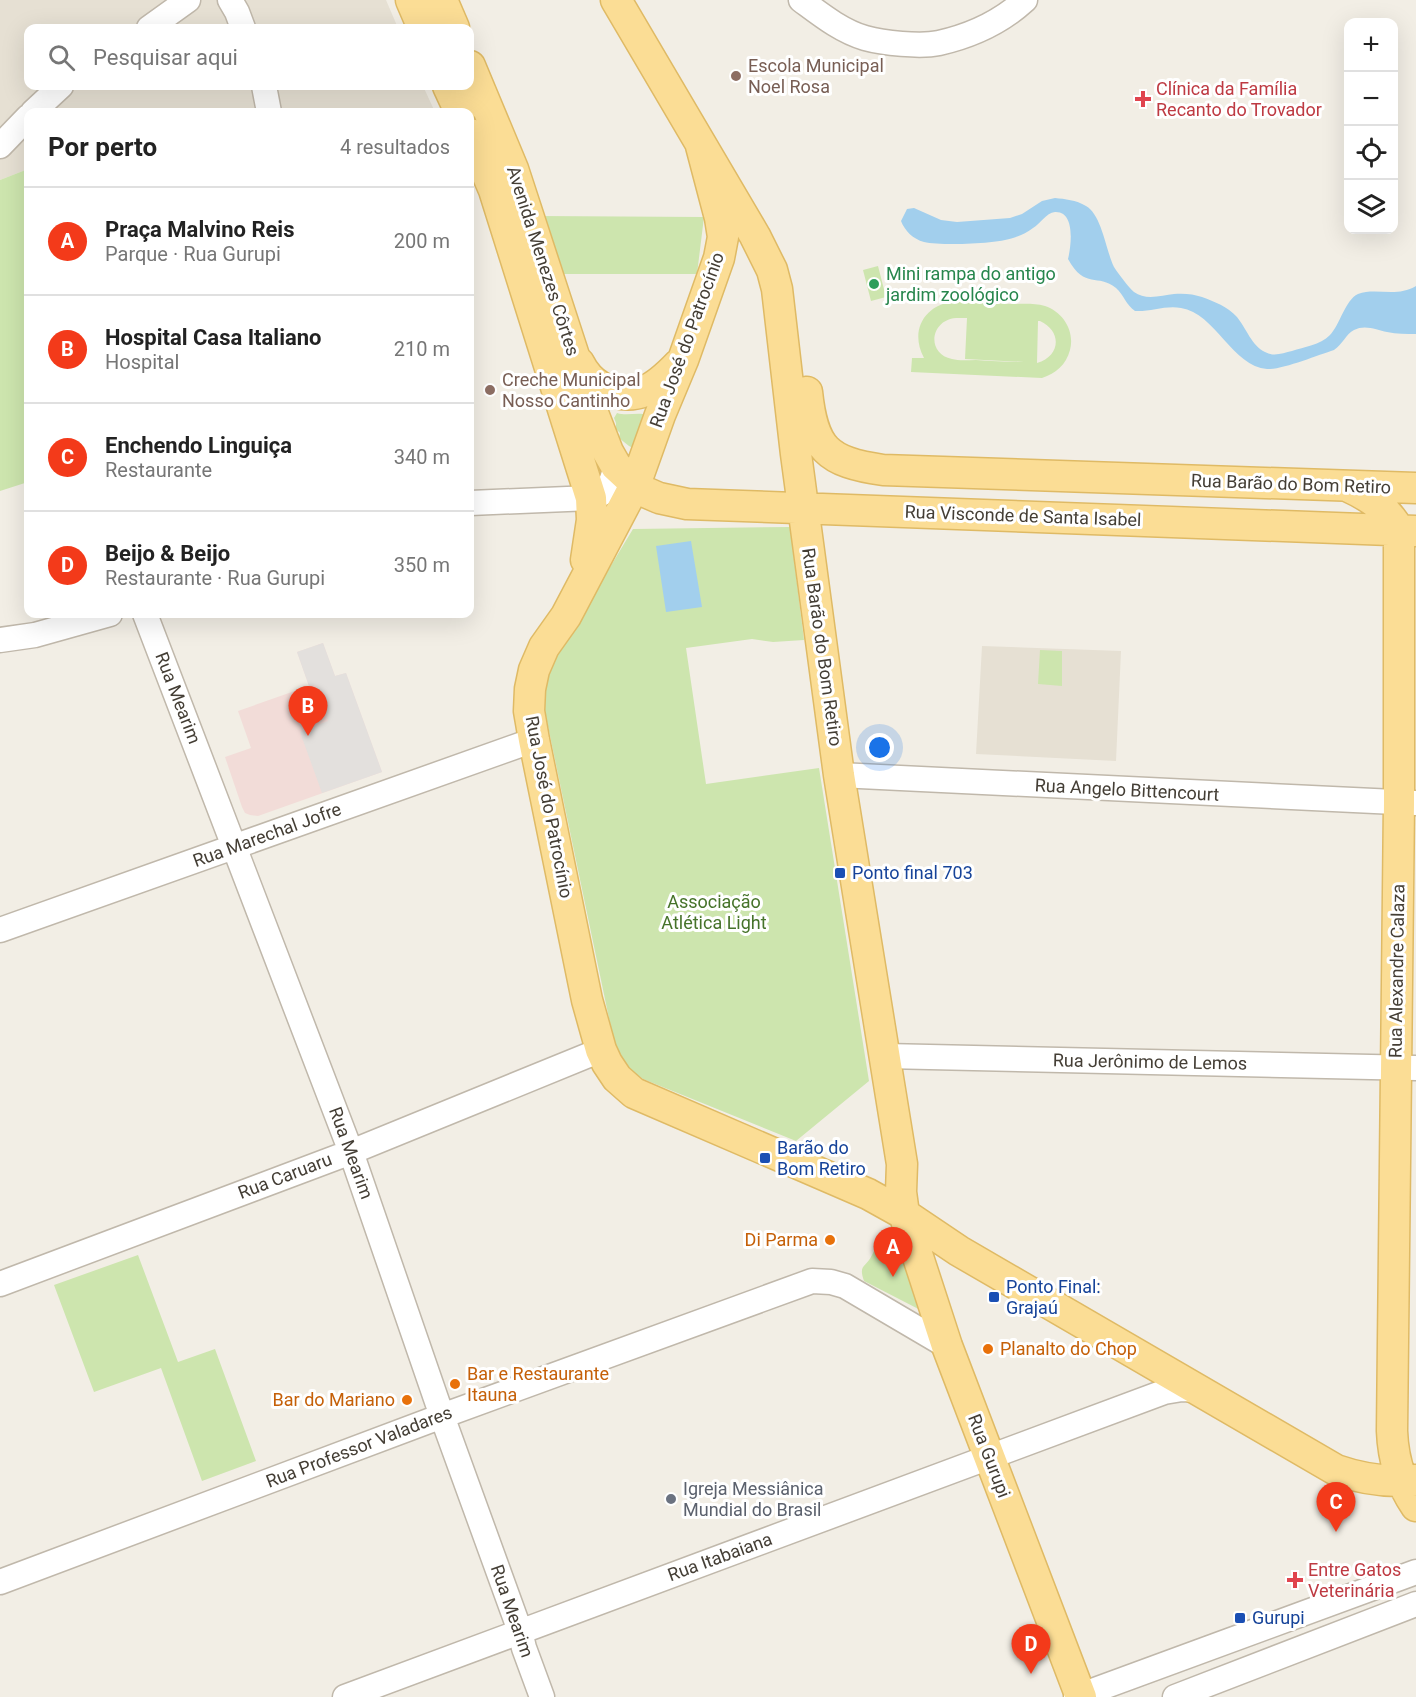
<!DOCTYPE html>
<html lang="pt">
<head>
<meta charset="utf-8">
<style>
  body { margin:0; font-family:Roboto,sans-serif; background:#f2f2f2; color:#222 }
  .controls { position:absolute; right:18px; top:18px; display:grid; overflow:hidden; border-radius:12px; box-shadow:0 6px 24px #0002 }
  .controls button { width:54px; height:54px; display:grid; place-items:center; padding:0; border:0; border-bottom:2px solid #e0e0e0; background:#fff; color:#222; font:30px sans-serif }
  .you { position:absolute; left:880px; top:748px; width:21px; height:21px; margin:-15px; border:4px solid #fff; border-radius:50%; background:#1a73e8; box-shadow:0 0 0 9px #1a73e833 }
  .badge { display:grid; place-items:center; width:39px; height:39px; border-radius:50%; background:#f33a1a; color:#fff; font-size:20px; font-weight:700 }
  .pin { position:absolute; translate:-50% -50px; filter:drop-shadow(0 2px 3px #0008) }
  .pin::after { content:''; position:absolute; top:32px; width:21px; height:18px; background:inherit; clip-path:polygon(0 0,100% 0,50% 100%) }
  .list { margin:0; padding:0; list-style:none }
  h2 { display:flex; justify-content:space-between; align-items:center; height:78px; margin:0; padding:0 24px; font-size:26px }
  h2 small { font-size:20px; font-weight:400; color:#767676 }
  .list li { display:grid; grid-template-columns:39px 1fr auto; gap:18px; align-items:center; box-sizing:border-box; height:108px; padding:0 24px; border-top:2px solid #e0e0e0 }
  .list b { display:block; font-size:22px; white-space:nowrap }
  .list p { margin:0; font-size:20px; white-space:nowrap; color:#767676 }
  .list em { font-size:20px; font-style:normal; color:#767676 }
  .icon { flex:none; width:33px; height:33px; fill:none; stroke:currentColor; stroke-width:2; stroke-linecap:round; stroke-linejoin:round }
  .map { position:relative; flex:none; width:1416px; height:1697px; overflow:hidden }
  .search { position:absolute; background:#fff; box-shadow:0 6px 24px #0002; left:24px; top:24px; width:450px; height:66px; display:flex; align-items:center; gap:15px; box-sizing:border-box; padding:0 21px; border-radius:12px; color:#767676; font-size:22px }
  .panel { position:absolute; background:#fff; box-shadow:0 6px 24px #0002; left:24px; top:108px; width:450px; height:510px; border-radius:12px }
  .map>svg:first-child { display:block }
  .residential { fill:#e6e0d3 }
  .medical { fill:#f2dcd8 }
  .green { fill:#cde5ae; fill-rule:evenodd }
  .parking { fill:#e3e0dd }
  .water { fill:#a2cfed }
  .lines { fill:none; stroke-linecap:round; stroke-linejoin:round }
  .minor-casing { stroke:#c0b8ab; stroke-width:27 }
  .major-casing { stroke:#dfba65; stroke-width:33 }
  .minor { stroke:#fff; stroke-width:24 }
  .major { stroke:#fbdd95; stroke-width:30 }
  .education-dot { fill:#8d6e63; stroke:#fff; stroke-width:2 }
  .health-dot { fill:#e0444e; stroke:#fff; stroke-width:2 }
  .leisure-dot { fill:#2e9e5b; stroke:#fff; stroke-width:2 }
  .transit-dot { fill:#1a4fb4; stroke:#fff; stroke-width:2 }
  .food-dot { fill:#e8710a; stroke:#fff; stroke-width:2 }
  .worship-dot { fill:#6b7280; stroke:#fff; stroke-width:2 }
  .labels { text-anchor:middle; stroke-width:6; stroke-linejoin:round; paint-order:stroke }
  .education-label { font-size:18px; fill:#785e54; stroke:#fff; text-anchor:start }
  .health-label { font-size:18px; fill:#be3a42; stroke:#fff; text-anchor:start }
  .street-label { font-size:18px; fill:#443e35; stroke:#fff }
  .leisure-label { font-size:18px; fill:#27864d; stroke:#fff; text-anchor:start }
  .transit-label { font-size:18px; fill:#164399; stroke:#fff; text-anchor:start }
  .park-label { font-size:18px; fill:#46732a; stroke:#fff }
  .food-label { font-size:18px; fill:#c56008; stroke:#fff; text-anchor:end }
  .worship-label { font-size:18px; fill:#5b616d; stroke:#fff; text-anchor:start }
</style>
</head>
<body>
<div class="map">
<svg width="1416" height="1697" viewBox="0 0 1416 1697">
  <rect width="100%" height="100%" fill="#f2eee5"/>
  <path class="residential" d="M0 0H386L398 28H28V86H423L435 112H28V169L0 180Z
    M982 646 1121 651 1116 761 976 754Z"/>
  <path class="medical" d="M323 643 335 676 346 673 382 772 258 816 250 815 245 813 242 807 225 757 251 748 238 711 309 686 297 652Z"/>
  <path class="green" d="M28 169V482L0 491V180Z
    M539 216 704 217 697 274H557Z
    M878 266 886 297 871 301 863 270Z
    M956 301C975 302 993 303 1012 304 1023 304 1034 303 1045 306 1063 312 1075 331 1070 350 1066 365 1056 373 1042 378L911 372 912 358H924C909 330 925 304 956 301ZM956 318H967L965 359 1024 362C1008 362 992 361 976 360 968 360 959 361 952 359 926 354 930 320 956 318ZM1040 321C1062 331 1061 356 1037 363L1038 321Z
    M617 413C626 416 634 413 643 414 644 424 643 431 635 438L636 443 633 448 629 446 619 438 620 433 616 429V423L614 418Z
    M790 527 804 640 773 642 752 639 686 648 706 784 819 768 869 1081 796 1141 643 1079 624 1065 615 1047 544 707 543 688 548 670 633 529Z
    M1040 650 1062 651V686L1038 684Z
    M883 1240 889 1241 914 1253 932 1316 864 1281C858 1264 866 1268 872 1255 875 1250 875 1246 878 1242Z
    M138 1255 178 1362 215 1349 256 1461 202 1481 161 1368 94 1392 54 1285Z"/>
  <path class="parking" d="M323 643 335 676 346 673 382 772 322 793 300 732 328 721 316 685 309 686 297 652Z"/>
  <path class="water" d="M1055 198C1065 199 1076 200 1086 206 1102 215 1106 251 1114 267 1118 273 1129 288 1134 292 1146 301 1162 295 1174 294 1183 293 1194 294 1202 297 1215 302 1227 306 1237 317 1246 328 1252 346 1265 352 1274 357 1283 353 1292 351 1304 347 1320 345 1330 335 1340 325 1345 300 1358 294 1376 287 1396 298 1416 286V334C1406 334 1397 334 1387 332 1377 330 1365 324 1354 330 1346 334 1342 345 1334 350 1318 355 1282 370 1267 369 1233 367 1215 313 1181 308 1166 305 1150 312 1135 311 1126 305 1124 295 1116 288 1098 273 1085 290 1068 259 1071 247 1076 211 1055 212 1046 213 1040 224 1033 228 1028 232 1022 235 1016 237 1000 244 942 246 924 242 913 239 905 231 901 221L907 209 914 208 941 220 957 222 1010 218 1022 214 1042 201Z
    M691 541 702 607 666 612 656 546Z"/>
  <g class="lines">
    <defs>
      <path id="minor" d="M230 0 237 12 243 28
        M801 0C820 14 841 31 865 38 883 43 920 47 939 43 970 36 1001 22 1025 0
        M149 28 188 0
        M264 86 269 112
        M33 112 61 86
        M0 146 28 117
        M470 503 591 498C610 493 611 483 616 466
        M145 614 351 1152 442 1416 520 1631 524 1648 542 1697
        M0 640 35 635 110 614
        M839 775 1416 803
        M0 930 534 740
        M885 1056 1416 1068
        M0 1284 351 1152 601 1050
        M0 1582 442 1416 812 1281 831 1282 845 1286 947 1346
        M345 1697 1164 1392 1182 1389 1199 1390
        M1076 1697 1416 1572
        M1175 1697 1416 1604"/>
      <path id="major" d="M411 0 423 28
        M442 0 454 28
        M616 0 755 236 772 270 777 289 796 454 839 775 902 1164 901 1192 904 1214 947 1346 1081 1697
        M470 66 513 169 591 408 608 452 616 466 643 491 659 498 687 504 1416 531
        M448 86 460 112
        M470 134 494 190 591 498 592 520 586 560
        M701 146 720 218 723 237 719 258 683 360 660 415 635 485 566 616 544 647 534 670 530 689 529 711 534 740 587 1000 601 1050 607 1063 617 1078 634 1093 868 1194 904 1214 959 1251 1336 1470C1362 1479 1389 1483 1416 1480
        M579 363C584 373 592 382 601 387 635 405 656 388 679 364
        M807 392C813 449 827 462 883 470L1416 488
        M1347 486C1371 497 1385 507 1399 530V803L1392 1431C1393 1458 1400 1483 1416 1506"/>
    </defs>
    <use href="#minor" class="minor-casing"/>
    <use href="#major" class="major-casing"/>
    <use href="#minor" class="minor"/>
    <use href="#major" class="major"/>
  </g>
  <g class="education-dot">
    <circle cx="736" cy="76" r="6"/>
    <circle cx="490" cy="390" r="6"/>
  </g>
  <g class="health-dot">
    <path d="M1140 90h6v6h6v6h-6v6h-6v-6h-6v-6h6z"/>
    <path d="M1292 1571h6v6h6v6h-6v6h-6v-6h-6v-6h6z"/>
  </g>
  <circle class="leisure-dot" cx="874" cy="284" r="6"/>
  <g class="transit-dot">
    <rect x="834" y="867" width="12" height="12" rx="3"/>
    <rect x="759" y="1152" width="12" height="12" rx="3"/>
    <rect x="988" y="1291" width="12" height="12" rx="3"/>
    <rect x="1234" y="1612" width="12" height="12" rx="3"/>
  </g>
  <g class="food-dot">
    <circle cx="830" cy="1240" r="6"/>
    <circle cx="988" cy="1349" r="6"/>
    <circle cx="455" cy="1384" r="6"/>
    <circle cx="407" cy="1400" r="6"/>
  </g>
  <circle class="worship-dot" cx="671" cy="1499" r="6"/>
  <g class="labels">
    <g class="education-label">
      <text x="748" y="72">Escola Municipal<tspan x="748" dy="21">Noel Rosa</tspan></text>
      <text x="502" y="386">Creche Municipal<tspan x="502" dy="21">Nosso Cantinho</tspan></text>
    </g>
    <g class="health-label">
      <text x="1156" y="95">Clínica da Família<tspan x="1156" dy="21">Recanto do Trovador</tspan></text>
      <text x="1308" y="1576">Entre Gatos<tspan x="1308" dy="21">Veterinária</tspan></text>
    </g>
    <g class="street-label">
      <text transform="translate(543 261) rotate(72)" y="6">Avenida Menezes Côrtes</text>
      <text transform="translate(687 340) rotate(-70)" y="6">Rua José do Patrocínio</text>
      <text transform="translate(1291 484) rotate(2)" y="6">Rua Barão do Bom Retiro</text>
      <text transform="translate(1023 516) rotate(2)" y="6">Rua Visconde de Santa Isabel</text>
      <text transform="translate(822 647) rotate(82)" y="6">Rua Barão do Bom Retiro</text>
      <text transform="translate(178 698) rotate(69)" y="6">Rua Mearim</text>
      <text transform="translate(1127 790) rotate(3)" y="6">Rua Angelo Bittencourt</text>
      <text transform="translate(549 807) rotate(79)" y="6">Rua José do Patrocínio</text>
      <text transform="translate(267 835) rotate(-20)" y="6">Rua Marechal Jofre</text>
      <text transform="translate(1397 971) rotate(-89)" y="6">Rua Alexandre Calaza</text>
      <text transform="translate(1150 1062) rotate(1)" y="6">Rua Jerônimo de Lemos</text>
      <text transform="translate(351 1153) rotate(70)" y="6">Rua Mearim</text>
      <text transform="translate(285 1176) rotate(-21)" y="6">Rua Caruaru</text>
      <text transform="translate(359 1447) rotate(-21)" y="6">Rua Professor Valadares</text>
      <text transform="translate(989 1456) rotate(69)" y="6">Rua Gurupi</text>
      <text transform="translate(720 1557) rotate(-20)" y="6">Rua Itabaiana</text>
      <text transform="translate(512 1611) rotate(71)" y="6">Rua Mearim</text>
    </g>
    <g class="leisure-label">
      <text x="886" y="280">Mini rampa do antigo<tspan x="886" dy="21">jardim zoológico</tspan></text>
    </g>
    <g class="transit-label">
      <text x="852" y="879">Ponto final 703</text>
      <text x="777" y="1154">Barão do<tspan x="777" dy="21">Bom Retiro</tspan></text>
      <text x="1006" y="1293">Ponto Final:<tspan x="1006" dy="21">Grajaú</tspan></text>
      <text x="1252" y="1624">Gurupi</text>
    </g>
    <g class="park-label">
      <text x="714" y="908">Associação<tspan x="714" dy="21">Atlética Light</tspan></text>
    </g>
    <g class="food-label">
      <text x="818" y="1246">Di Parma</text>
      <text x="1000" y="1355" text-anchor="start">Planalto do Chop</text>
      <text x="467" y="1380" text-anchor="start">Bar e Restaurante<tspan x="467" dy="21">Itauna</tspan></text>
      <text x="395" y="1406">Bar do Mariano</text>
    </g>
    <g class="worship-label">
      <text x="683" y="1495">Igreja Messiânica<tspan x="683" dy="21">Mundial do Brasil</tspan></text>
    </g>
  </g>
</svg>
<div class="controls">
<button>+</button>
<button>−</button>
<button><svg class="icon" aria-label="locate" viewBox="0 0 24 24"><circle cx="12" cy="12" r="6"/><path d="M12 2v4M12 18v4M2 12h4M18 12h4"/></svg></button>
<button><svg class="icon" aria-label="layers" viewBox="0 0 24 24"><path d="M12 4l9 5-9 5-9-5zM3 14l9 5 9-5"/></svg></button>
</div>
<div class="you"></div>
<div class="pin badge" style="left:893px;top:1277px">A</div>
<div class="pin badge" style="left:308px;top:736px">B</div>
<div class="pin badge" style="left:1336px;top:1532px">C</div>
<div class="pin badge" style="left:1031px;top:1674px">D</div>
<div class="search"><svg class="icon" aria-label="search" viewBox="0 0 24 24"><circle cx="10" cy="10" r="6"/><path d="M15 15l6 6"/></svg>Pesquisar aqui</div>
<section class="panel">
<h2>Por perto<small>4 resultados</small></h2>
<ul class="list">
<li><span class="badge">A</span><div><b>Praça Malvino Reis</b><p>Parque · Rua Gurupi</p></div><em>200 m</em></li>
<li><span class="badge">B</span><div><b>Hospital Casa Italiano</b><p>Hospital</p></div><em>210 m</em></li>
<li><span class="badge">C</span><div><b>Enchendo Linguiça</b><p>Restaurante</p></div><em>340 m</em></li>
<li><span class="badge">D</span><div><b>Beijo &amp; Beijo</b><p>Restaurante · Rua Gurupi</p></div><em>350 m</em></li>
</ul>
</section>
</div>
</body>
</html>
